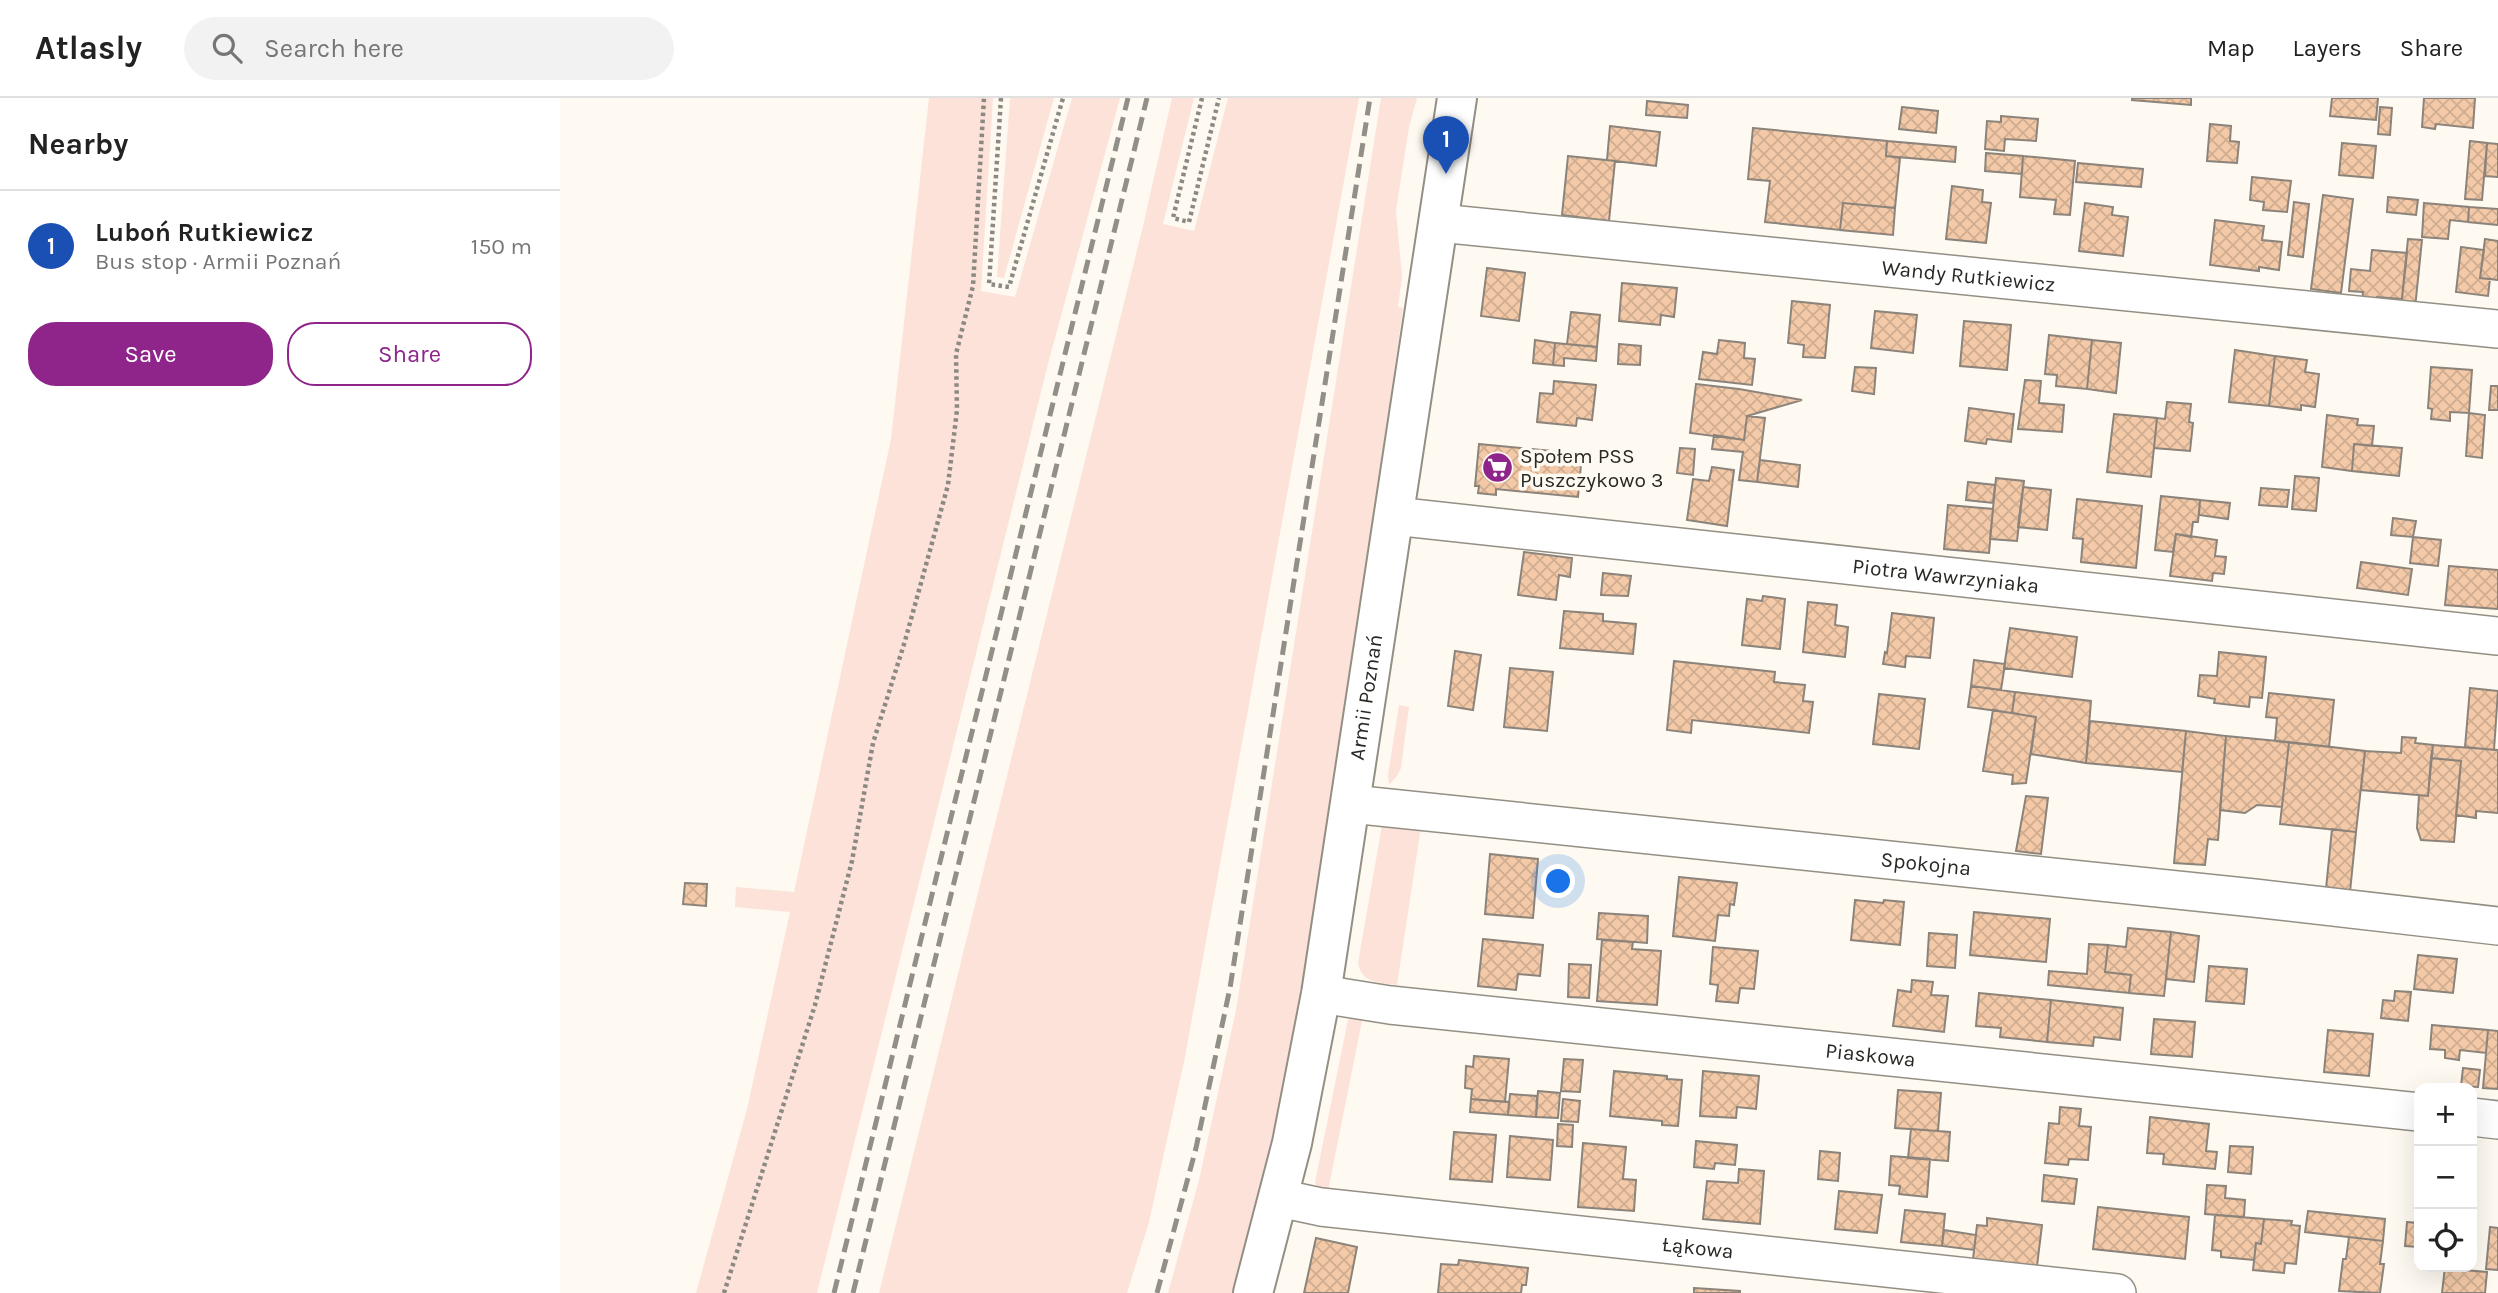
<!DOCTYPE html>
<html lang="en">
<head>
<meta charset="utf-8">
<style>
  body { margin:0; font-family:Karla,sans-serif; background:#f2f2f2; color:#222 }
  .controls { position:absolute; right:21px; bottom:21px; display:grid; overflow:hidden; border-radius:14px; box-shadow:0 7px 28px #0002 }
  .controls button { width:63px; height:63px; display:grid; place-items:center; padding:0; border:0; border-bottom:2px solid #e0e0e0; background:#fff; color:#222; font:35px sans-serif }
  .you { position:absolute; left:999px; top:784px; width:24px; height:24px; margin:-18px; border:5px solid #fff; border-radius:50%; background:#1a73e8; box-shadow:0 0 0 10px #1a73e833 }
  .badge { display:grid; place-items:center; width:46px; height:46px; border-radius:50%; background:#8f258a; color:#fff; font-size:23px; font-weight:700 }
  .pin { position:absolute; translate:-50% -58px; filter:drop-shadow(0 2px 4px #0008) }
  .pin::after { content:''; position:absolute; top:37px; width:24px; height:21px; background:inherit; clip-path:polygon(0 0,100% 0,50% 100%) }
  .list { margin:0; padding:0; list-style:none }
  h2 { display:flex; justify-content:space-between; align-items:center; height:91px; margin:0; padding:0 28px; font-size:30px }
  h2 small { font-size:23px; font-weight:400; color:#767676 }
  .list li { display:grid; grid-template-columns:46px 1fr auto; gap:21px; align-items:center; box-sizing:border-box; height:112px; padding:0 28px; border-top:2px solid #e0e0e0 }
  .list b { display:block; font-size:26px; white-space:nowrap }
  .list p { margin:0; font-size:23px; white-space:nowrap; color:#767676 }
  .list em { font-size:23px; font-style:normal; color:#767676 }
  .actions { display:flex; gap:14px; padding:21px 28px }
  .actions a { flex:1; padding:16px 0; border:2px solid #8f258a; border-radius:28px; text-align:center; font-size:24px; color:#8f258a }
  .actions .main { background:#8f258a; color:#fff }
  .icon { flex:none; width:38px; height:38px; fill:none; stroke:currentColor; stroke-width:2; stroke-linecap:round; stroke-linejoin:round }
  .map { position:relative; flex:none; width:1938px; height:1195px; overflow:hidden }
  header { display:flex; align-items:center; gap:42px; box-sizing:border-box; height:98px; padding:0 35px; background:#fff; border-bottom:2px solid #e0e0e0 }
  header strong { font-size:33px }
  nav { display:flex; gap:38px; margin-inline-start:auto; font-size:24px }
  .search { width:490px; height:63px; background:#f2f2f2; display:flex; align-items:center; gap:18px; box-sizing:border-box; padding:0 24px; border-radius:38px; color:#767676; font-size:26px }
  main { display:flex }
  aside { flex:1; background:#fff }
  .map>svg:first-child { display:block }
  .green { fill:#fce2d9 }
  .building { fill:url(#building-cross-hatch); stroke:#8c837b; stroke-width:2 }
  .lines { fill:none; stroke-linecap:round; stroke-linejoin:round }
  .minor-casing { stroke:#948f85; stroke-width:40 }
  .major-casing { stroke:#948f85; stroke-width:42 }
  .path { stroke:#8c8983; stroke-width:4.5; stroke-dasharray:3.5 3.5; stroke-linecap:butt }
  .minor { stroke:#fff; stroke-width:37 }
  .major { stroke:#fff; stroke-width:38 }
  .rail { stroke:#928f88; stroke-width:5; stroke-dasharray:14 7; stroke-linecap:butt }
  .labels { text-anchor:middle; stroke-width:7; stroke-linejoin:round; paint-order:stroke }
  .street-label { font-size:21px; fill:#2a2824; stroke:#fefaf1 }
  .poi-label { font-size:21px; fill:#2a2824; stroke:#fefaf1; text-anchor:start }
</style>
</head>
<body>
<header>
<strong>Atlasly</strong>
<div class="search"><svg class="icon" aria-label="search" viewBox="0 0 24 24"><circle cx="10" cy="10" r="6"/><path d="M15 15l6 6"/></svg>Search here</div>
<nav><a>Map</a><a>Layers</a><a>Share</a></nav>
</header>
<main>
<aside>
<h2>Nearby<small></small></h2>
<ul class="list">
<li><span class="badge" style="background:#1a4fb4">1</span><div><b>Luboń Rutkiewicz</b><p>Bus stop · Armii Poznań</p></div><em>150 m</em></li>
</ul>
<div class="actions"><a class="main">Save</a><a>Share</a></div>
</aside>
<div class="map">
<svg width="1938" height="1195" viewBox="0 0 1938 1195">
  <defs>
    <pattern id="building-cross-hatch" width="8" height="8" patternUnits="userSpaceOnUse" patternTransform="scale(1.75)"><rect width="8" height="8" fill="#f3c9a7"/><path d="M0 0l8 8M0 8l8-8" fill="none" stroke="#d0ad90"/></pattern>
  </defs>
  <rect width="100%" height="100%" fill="#fefaf1"/>
  <path class="green" d="M369 0H433L421 193 455 199 512 0H560L488 266 257 1195H136L187 1011 230 814 175 809 176 789 234 794 331 341Z
    M450 0H494L444 180 437 179Z
    M612 0H634L603 126 634 133 668 0H799L625 959 589 1124 567 1195H319L583 128Z
    M821 0H857L849 29 836 113 842 178 838 209 843 210 774 702 743 893 720 1007 672 1195H608L639 1082 676 912Z
    M839 607 849 609 841 670 837 678 829 687 828 677Z
    M822 727 861 729 837 887C820 885 801 885 798 865Z
    M803 918 768 1093 757 1090 755 1084 788 922 791 919Z"/>
  <path class="building" d="M1572 0H1631V7L1572 2Z
    M1772 0H1818L1816 22 1770 18Z
    M1864 0H1915L1913 30 1876 26 1875 31 1862 29Z
    M1087 3 1128 7 1127 20 1086 17Z
    M1342 9 1378 13 1376 35 1339 31Z
    M1820 9 1832 10 1830 37 1818 36Z
    M1441 18 1478 21 1476 43 1445 41 1444 53 1425 51 1427 23 1441 24Z
    M1650 26 1671 28 1670 43 1679 44 1677 65 1647 63Z
    M1050 28 1100 34 1096 68 1047 62Z
    M1193 30 1327 43 1326 58 1340 60 1335 110 1283 105 1280 132 1205 124 1210 83 1188 81Z
    M1327 43 1396 49 1395 64 1326 58Z
    M1910 43 1927 45 1922 102 1905 101Z
    M1782 45 1816 48 1813 80 1779 77Z
    M1927 45 1938 46V79L1925 78Z
    M1426 55 1463 58 1462 76 1425 73Z
    M1008 58 1055 63 1049 123 1002 117Z
    M1463 58 1515 63 1510 117 1494 116 1496 102 1460 99Z
    M1518 65 1583 71 1581 89 1516 84Z
    M1692 79 1731 83 1727 114 1703 112 1704 104 1690 102Z
    M1392 88 1423 92 1422 104 1431 105 1426 145 1386 141Z
    M1763 97 1793 101 1781 195 1751 191Z
    M1828 99 1858 102 1856 117 1827 114Z
    M1734 104 1749 106 1743 159 1728 157Z
    M1283 105 1335 110 1333 137 1280 132Z
    M1525 105 1553 109 1552 117 1568 119 1563 158 1519 153Z
    M1864 105 1909 109 1908 124 1890 122 1888 141 1862 139Z
    M1909 109 1938 111V127L1908 124Z
    M1655 122 1704 128 1702 142 1722 144 1719 172 1699 169V173L1650 167Z
    M1848 141 1862 142 1855 210 1841 209Z
    M1925 141 1938 143V182L1920 180Z
    M1901 149 1924 152 1920 180 1930 181 1928 198 1896 194Z
    M1812 152 1847 155 1842 201 1817 199 1816 205 1802 204 1803 194 1789 193 1791 171 1810 173Z
    M927 170 965 175 959 223 921 218Z
    M1062 185 1117 190 1114 219 1101 217 1100 227 1059 223Z
    M1232 203 1270 207 1265 260 1243 259 1244 247 1228 245Z
    M1315 213 1357 217 1353 255 1311 250Z
    M1011 214 1040 217 1037 249 1007 246Z
    M1404 223 1451 227 1447 272 1400 268Z
    M1489 237 1532 242 1527 291 1496 288 1497 277 1485 276Z
    M975 242 995 245 993 267 973 265Z
    M1159 242 1185 245 1184 260 1195 261 1192 287 1139 281 1143 254 1157 256Z
    M1532 242 1561 245 1556 295 1527 291Z
    M995 245 1037 249 1036 263 1004 260V268L993 267Z
    M1059 246 1081 248 1080 267 1058 266Z
    M1675 252 1715 258 1709 308 1669 304Z
    M1715 258 1747 262 1745 274 1759 276 1755 309 1741 307V312L1709 308Z
    M1295 269 1316 270 1314 296 1292 293Z
    M1871 269 1912 272 1909 315 1890 314V323L1871 321 1872 311 1868 310Z
    M1465 282 1481 283 1479 305 1504 307 1502 334 1458 331Z
    M994 283 1036 287 1032 322 1017 320 1016 328 977 324 980 295 993 296Z
    M1136 286 1179 291 1242 302 1187 318 1184 342 1130 335Z
    M1931 288H1938V312H1929Z
    M1607 304 1631 306 1629 324 1633 325 1630 353 1594 350 1597 320 1605 321Z
    M1409 310 1454 316 1451 344 1427 341 1426 346 1405 343Z
    M1909 315 1925 317 1922 360 1906 358Z
    M1554 316 1597 320 1591 379 1547 374Z
    M1767 317 1798 321 1797 327 1814 328 1812 348 1794 346 1792 373 1762 369Z
    M1187 318 1205 320 1197 384 1179 382 1183 354 1152 351 1154 337 1184 342Z
    M919 346 1022 356 1018 399 936 391V397L918 395 919 388H915Z
    M1794 346 1842 350 1839 378 1792 373Z
    M1120 350 1135 351 1133 377 1117 375Z
    M1200 362 1240 367 1238 389 1197 384Z
    M1152 369 1174 372 1167 428 1127 422 1133 381 1149 383Z
    M1735 378 1759 380 1756 413 1732 411Z
    M1436 380 1464 383 1457 443 1430 441Z
    M1408 384 1435 387 1433 405 1406 402Z
    M1463 389 1491 392 1487 432 1458 429Z
    M1701 390 1729 392 1727 409 1699 407Z
    M1601 398 1640 402 1638 424H1633L1631 439 1616 436 1613 454 1595 452Z
    M1517 401 1582 408 1576 470 1521 464 1523 441 1513 440Z
    M1640 402 1670 405 1668 421 1639 417Z
    M1388 407 1433 411 1429 455 1384 451Z
    M1833 420 1856 423 1853 439 1831 437Z
    M1616 436 1657 442 1655 458 1666 459 1664 476 1653 475 1652 483 1610 478Z
    M1853 439 1881 442 1878 468 1850 465Z
    M964 454 1012 460 1010 479 999 477 996 502 958 497Z
    M1801 464 1852 471 1848 497 1797 490Z
    M1889 468 1938 472V511L1885 507Z
    M1043 475 1071 478 1068 498 1041 497Z
    M1203 498 1225 501 1220 551 1182 547 1187 501 1202 503Z
    M1248 504 1277 507 1275 527 1288 529 1285 559 1243 554Z
    M1004 513 1043 516V523L1076 526 1073 556 1000 550Z
    M1332 515 1374 520 1370 560 1346 558 1345 569 1323 566 1325 554 1327 555Z
    M1450 530 1517 539 1512 579 1444 570Z
    M895 553 921 557 913 612 888 608Z
    M1659 554 1706 559 1702 600 1690 599 1689 609 1654 605 1655 601 1638 598 1640 577 1657 578Z
    M1414 562 1445 566 1441 592 1411 588Z
    M1114 563 1215 574 1214 584 1245 587 1243 603 1253 604 1249 635 1132 622 1131 635 1107 632Z
    M950 570 993 574 987 633 944 629Z
    M1411 588 1455 594 1452 615 1408 609Z
    M1910 590 1938 593 1934 652 1905 649Z
    M1455 594 1531 603 1526 665 1471 656 1476 619 1452 615Z
    M1709 595 1774 602 1769 649 1715 643 1717 620 1706 619Z
    M1319 596 1365 601 1359 651 1313 646Z
    M1433 612 1476 619 1466 685 1452 686 1453 677 1423 673Z
    M1530 623 1626 633 1622 674 1526 665Z
    M1626 633 1666 638 1658 742 1648 741 1645 767 1614 765Z
    M1666 638 1729 644 1722 709 1697 707 1685 715 1660 712Z
    M1842 639 1856 640 1855 645 1873 647 1868 698 1801 692 1805 653 1841 655Z
    M1729 644 1805 653 1796 734 1720 726Z
    M1873 647 1938 652V715L1916 713V720L1896 717 1901 663 1871 660Z
    M1871 660 1901 663 1894 744 1861 742 1857 730 1859 697 1868 698Z
    M1466 698 1488 700 1481 756 1456 753Z
    M1772 731 1796 734 1790 794 1766 791Z
    M930 756 978 761 973 820 925 816Z
    M1119 779 1177 785 1174 807 1170 806 1169 818 1158 817 1155 843 1113 838Z
    M125 785 147 786 146 808 123 806Z
    M1295 802 1323 805 1324 802 1344 804 1340 847 1291 842Z
    M1414 814 1490 821 1486 864 1410 857Z
    M1039 815 1088 818 1087 845 1037 841Z
    M1568 830 1611 834 1604 898 1569 895 1571 877 1545 874 1548 847 1566 849Z
    M1611 834 1639 838 1634 884 1606 881Z
    M1369 835 1397 837 1395 870 1367 868Z
    M923 841 983 847 980 878 958 876 956 892 918 888Z
    M1042 842 1073 844 1072 851 1101 853 1097 907 1037 903Z
    M1529 846 1548 847 1545 874 1571 877 1569 895 1488 887 1489 873 1527 876Z
    M1153 849 1198 853 1194 891 1180 890 1178 905 1156 903 1158 887 1150 886Z
    M1858 857 1897 861 1893 895 1854 891Z
    M1009 866 1031 867 1029 900 1008 899Z
    M1649 868 1687 871 1684 906 1646 903Z
    M1352 882 1373 884 1371 897 1388 898 1384 934 1333 928 1338 892 1351 894Z
    M1835 893 1851 894 1848 923 1821 920 1823 902 1834 903Z
    M1419 895 1491 902 1487 944 1440 939 1441 930 1416 928Z
    M1491 902 1563 910 1560 942 1534 939 1533 948 1487 944Z
    M1594 921 1635 924 1632 959 1591 956Z
    M1872 927 1928 932 1926 955 1900 952 1899 962 1885 960V952L1870 951Z
    M1768 932 1813 936 1809 978 1764 974Z
    M1928 932 1938 933V991L1923 990Z
    M914 958 949 961 945 1004 911 1001 912 991 905 990 906 968 913 969Z
    M1004 961 1023 962 1020 994 1001 993Z
    M1903 970 1920 972 1918 989 1901 988Z
    M1054 973 1107 978V981L1122 982 1118 1028 1102 1027V1023L1050 1018Z
    M1143 973 1199 978 1196 1011 1177 1009 1176 1020 1140 1018Z
    M1338 992 1381 995 1378 1033 1335 1030Z
    M978 993 1000 995 998 1020 976 1019Z
    M950 996 977 998 976 1019 948 1017Z
    M911 1001 949 1004 948 1017 910 1014Z
    M1003 1001 1020 1003 1018 1024 1001 1023Z
    M1500 1009 1521 1011 1519 1028 1531 1029 1528 1062 1509 1061 1508 1067 1485 1065 1489 1025 1499 1026Z
    M1590 1019 1649 1026 1646 1053 1657 1054 1655 1071 1603 1066 1604 1056 1587 1055Z
    M998 1026 1013 1027 1012 1049 997 1048Z
    M1351 1031 1390 1034 1388 1063 1348 1060Z
    M894 1034 936 1037 932 1084 890 1081Z
    M950 1038 993 1042 990 1082 947 1079Z
    M1136 1043 1177 1047 1175 1067 1155 1065 1154 1071 1134 1069Z
    M1023 1045 1066 1049 1063 1081 1076 1082 1074 1113 1018 1109Z
    M1670 1048 1693 1049 1691 1076 1668 1074Z
    M1260 1053 1280 1055 1278 1083 1258 1081Z
    M1331 1058 1370 1061 1367 1099 1339 1096 1340 1088 1329 1087Z
    M1179 1071 1204 1073 1200 1126 1143 1121 1147 1083 1178 1085Z
    M1484 1077 1517 1081 1514 1106 1482 1103Z
    M1647 1087 1666 1088 1665 1100 1685 1102 1684 1119 1645 1116Z
    M1279 1093 1322 1097 1317 1135 1275 1131Z
    M1538 1109 1629 1119 1625 1161 1533 1151Z
    M1345 1112 1385 1116 1382 1148 1341 1144Z
    M1748 1113 1825 1121 1823 1143 1745 1134Z
    M1655 1117 1704 1121 1701 1146 1696 1145 1694 1162 1661 1159V1153L1652 1152Z
    M1427 1120 1482 1127 1477 1168 1413 1161 1417 1127 1427 1128Z
    M1704 1121 1732 1123 1731 1127 1740 1128 1736 1166 1725 1165 1724 1175 1693 1172 1696 1145 1701 1146Z
    M1847 1124 1859 1125V1149L1845 1148Z
    M1930 1129 1938 1130V1172L1926 1171Z
    M1384 1132 1416 1137 1414 1152 1382 1148Z
    M1789 1139 1823 1143 1820 1166H1824L1820 1195 1779 1193 1783 1161H1786Z
    M756 1140 797 1149 788 1195H744Z
    M899 1162 968 1170 966 1187H962L961 1195H878L881 1166 898 1167Z
    M1885 1169H1904V1172L1927 1174 1925 1195H1882Z
    M1134 1190 1180 1193V1195H1134Z"/>
  <g class="lines">
    <defs>
      <g id="minor">
        <path id="s1" d="M879 125 1938 231"/>
        <path id="s2" d="M834 418 1938 538"/>
        <path id="s3" d="M791 706 1694 800 1938 828"/>
        <path id="s4" d="M761 896 830 907 1859 1014"/>
        <path d="M1912 1019 1938 1022"/>
        <path id="s5" d="M719 1100 761 1109 1557 1195"/>
      </g>
      <g id="major">
        <path id="s6" d="M693 1195 732 1045 761 896 897 0"/>
      </g>
    </defs>
    <use href="#minor" class="minor-casing"/>
    <use href="#major" class="major-casing"/>
    <path class="path" d="M441 0 429 186 449 189 503 0
      M642 0 613 120 629 124 659 0
      M164 1195 255 907 292 763 313 645 345 543 388 387 397 312 396 256 413 188 424 0"/>
    <use href="#minor" class="minor"/>
    <use href="#major" class="major"/>
    <path class="rail" d="M274 1195 568 0
      M293 1195 587 0
      M597 1195 636 1050 670 890 810 0"/>
  </g>
  <defs>
    <symbol id="supermarket-disc" viewBox="-11 -11 22 22"><circle r="9.5" fill="#8f258a" stroke="#fefaf1"/><path d="M-6-5.5h2.5l.6 2H6L4.5 2H-2.5L-4.4-4H-6ZM-1.5 3.2a1.3 1.3 0 1 0 .1 0ZM3 3.2a1.3 1.3 0 1 0 .1 0Z" fill="#fff"/></symbol>
  </defs>
  <g fill-rule="evenodd">
    <use href="#supermarket-disc" x="920" y="352" width="35" height="35"/>
  </g>
  <g class="labels">
    <g class="street-label">
      <text dy="7" stroke="none"><textPath href="#s1" startOffset="532">Wandy Rutkiewicz</textPath></text>
      <text dy="7" stroke="none"><textPath href="#s2" startOffset="555">Piotra Wawrzyniaka</textPath></text>
      <text dy="7" stroke="none"><textPath href="#s6" startOffset="607">Armii Poznań</textPath></text>
      <text dy="7" stroke="none"><textPath href="#s3" startOffset="578">Spokojna</textPath></text>
      <text dy="7" stroke="none"><textPath href="#s4" startOffset="553">Piaskowa</textPath></text>
      <text dy="7" stroke="none"><textPath href="#s5" startOffset="422">Łąkowa</textPath></text>
    </g>
    <g class="poi-label">
      <text x="960" y="365">Społem PSS<tspan x="960" dy="24">Puszczykowo 3</tspan></text>
    </g>
  </g>
</svg>
<div class="controls">
<button>+</button>
<button>−</button>
<button><svg class="icon" aria-label="locate" viewBox="0 0 24 24"><circle cx="12" cy="12" r="6"/><path d="M12 2v4M12 18v4M2 12h4M18 12h4"/></svg></button>
</div>
<div class="you"></div>
<div class="pin badge" style="left:886px;top:76px;background:#1a4fb4">1</div>
</div>
</main>
</body>
</html>
